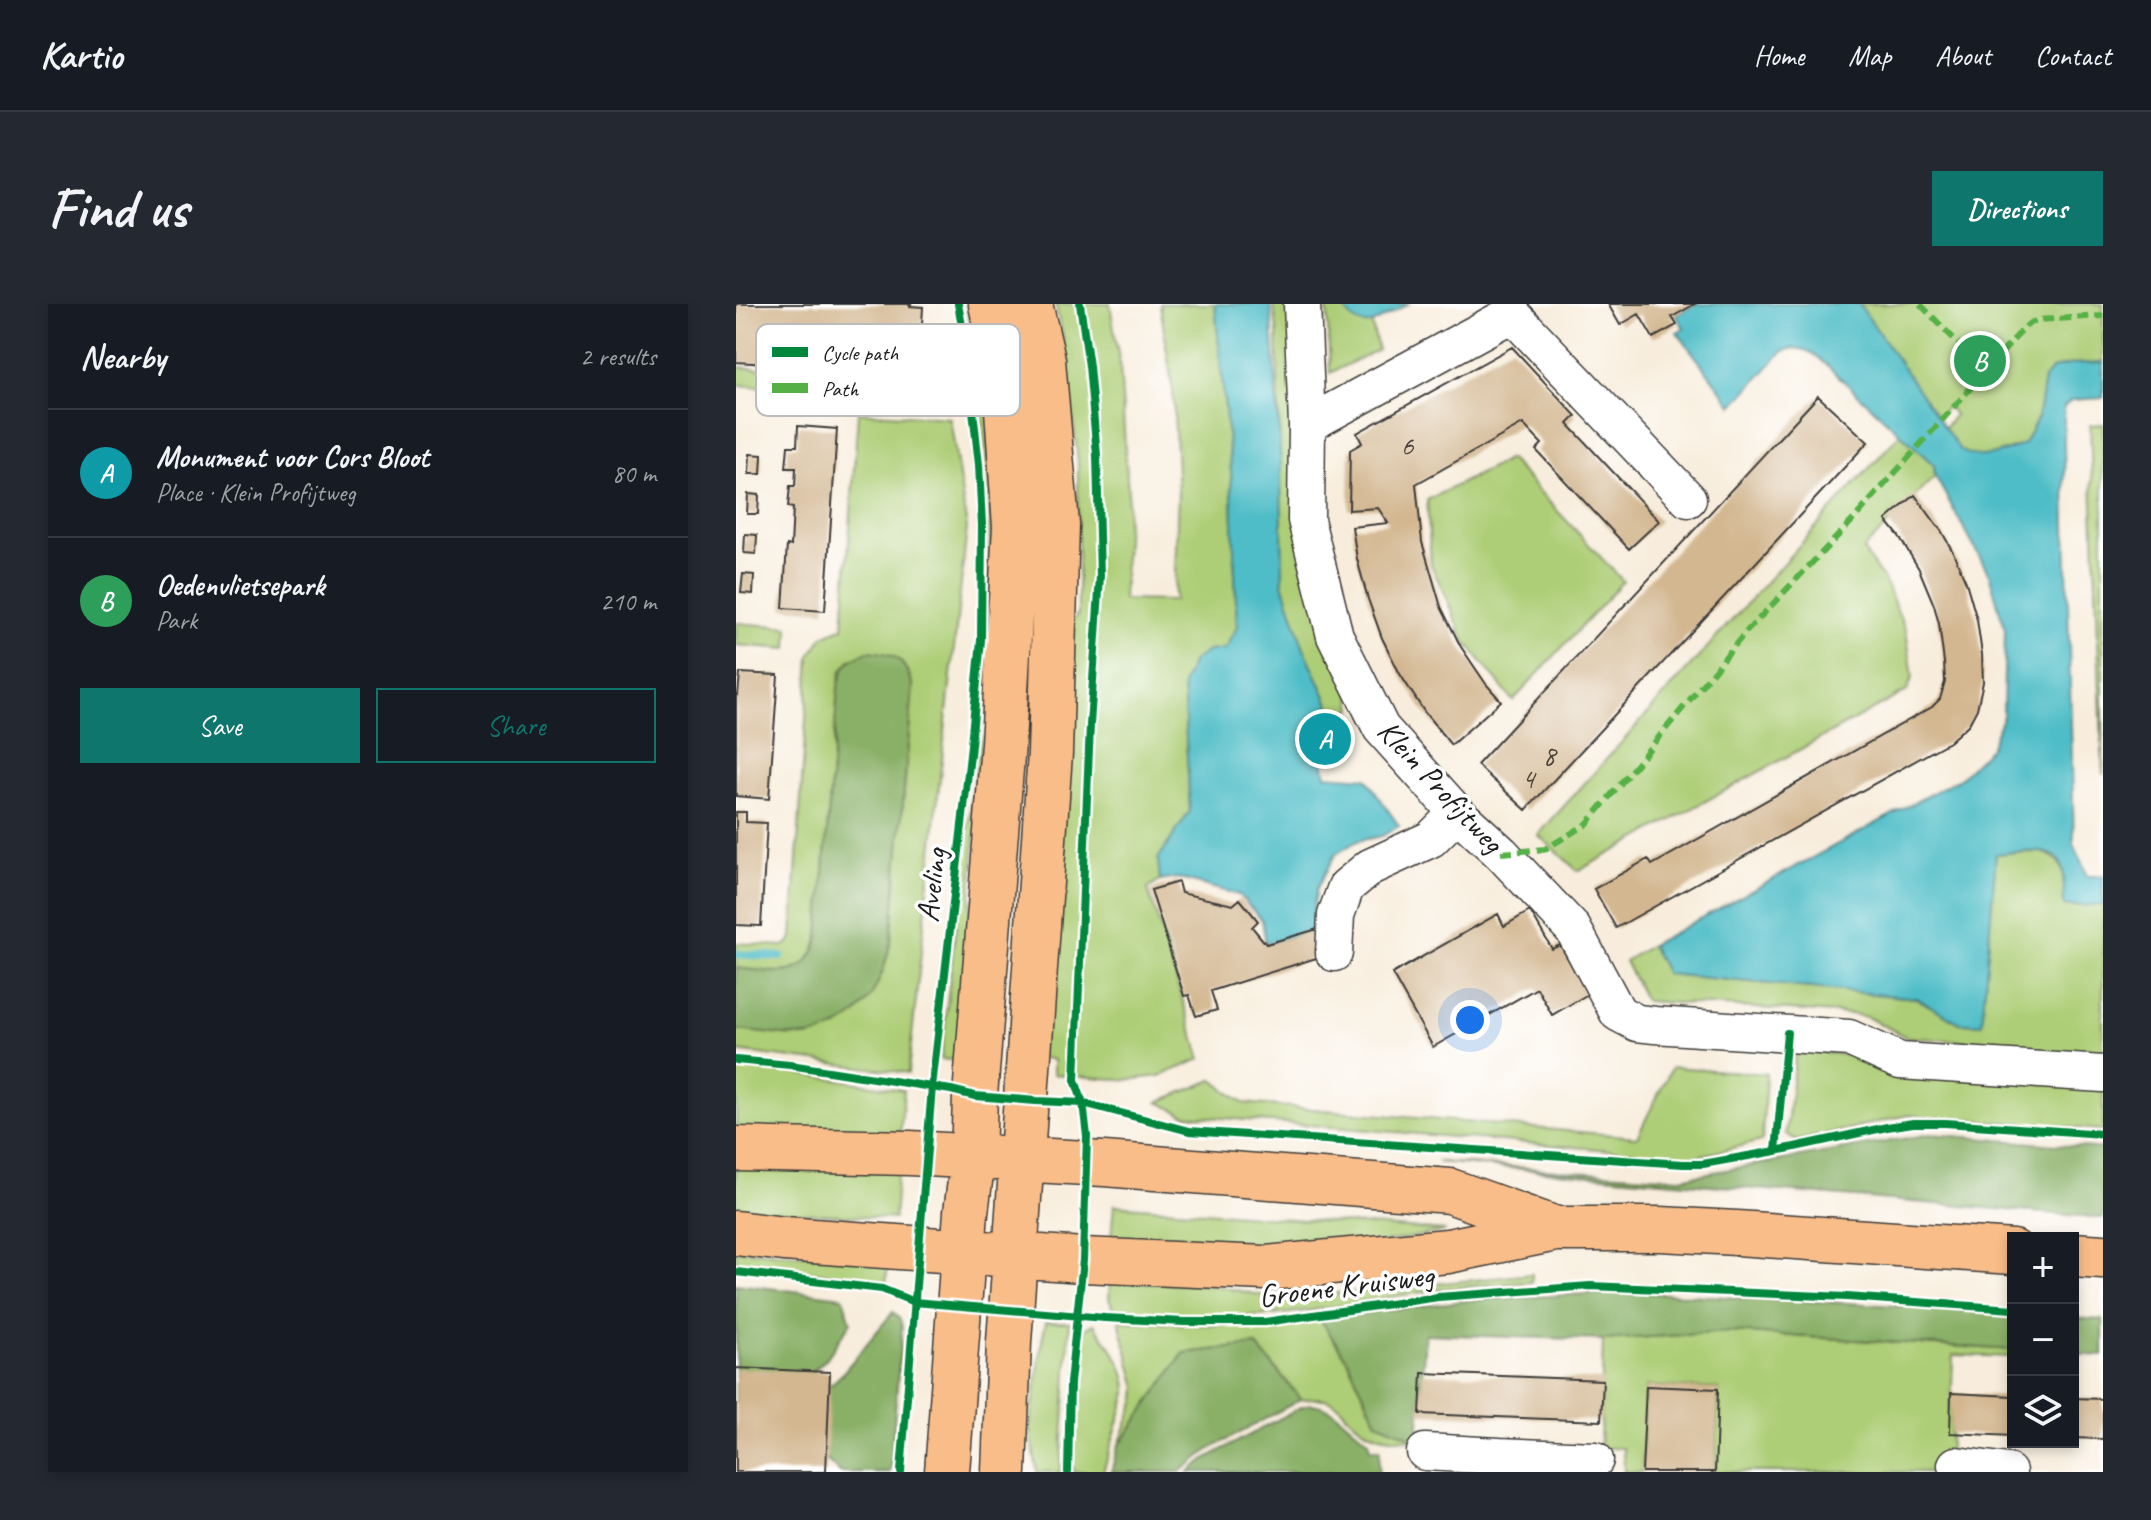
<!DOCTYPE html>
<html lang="en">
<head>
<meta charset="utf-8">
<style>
  body { margin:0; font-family:Caveat,sans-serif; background:#242831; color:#f1f3f6 }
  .controls { position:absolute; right:24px; bottom:24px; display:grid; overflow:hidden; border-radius:0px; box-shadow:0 4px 12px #0003 }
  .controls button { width:72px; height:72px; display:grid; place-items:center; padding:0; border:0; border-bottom:2px solid #363941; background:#171b24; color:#f1f3f6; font:40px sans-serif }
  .you { position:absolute; left:734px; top:716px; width:28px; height:28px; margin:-20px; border:6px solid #fff; border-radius:50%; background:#1a73e8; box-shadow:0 0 0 12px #1a73e833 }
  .badge { display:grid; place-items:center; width:52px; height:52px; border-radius:50%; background:#0f766e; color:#fff; font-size:26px; font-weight:700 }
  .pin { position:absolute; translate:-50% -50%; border:4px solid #fff; box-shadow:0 2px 8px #0006 }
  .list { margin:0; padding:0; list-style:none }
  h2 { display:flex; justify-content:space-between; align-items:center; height:104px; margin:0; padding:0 32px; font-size:34px }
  h2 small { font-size:26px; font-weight:400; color:#9ea1a6 }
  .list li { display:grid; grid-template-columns:52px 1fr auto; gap:24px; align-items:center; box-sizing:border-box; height:128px; padding:0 32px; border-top:2px solid #363941 }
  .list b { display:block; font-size:30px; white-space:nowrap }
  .list p { margin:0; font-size:26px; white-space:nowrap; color:#9ea1a6 }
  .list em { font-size:26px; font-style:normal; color:#9ea1a6 }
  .actions { display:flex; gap:16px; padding:24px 32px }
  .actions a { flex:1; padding:18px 0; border:2px solid #0f766e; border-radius:0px; text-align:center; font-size:28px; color:#0f766e }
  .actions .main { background:#0f766e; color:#fff }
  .icon { flex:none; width:44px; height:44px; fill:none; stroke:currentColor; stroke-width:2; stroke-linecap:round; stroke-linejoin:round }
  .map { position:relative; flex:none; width:1367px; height:1168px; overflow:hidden; border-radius:0px }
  header { display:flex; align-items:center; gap:48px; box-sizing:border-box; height:112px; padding:0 40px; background:#171b24; border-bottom:2px solid #363941 }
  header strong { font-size:38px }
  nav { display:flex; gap:44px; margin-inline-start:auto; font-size:28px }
  .intro { display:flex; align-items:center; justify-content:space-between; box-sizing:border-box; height:192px; padding:0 48px }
  h1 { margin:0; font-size:56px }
  .button { padding:20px 36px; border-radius:0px; background:#0f766e; color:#fff; font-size:28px; font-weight:700 }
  main { display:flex; gap:48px; padding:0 48px }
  aside { flex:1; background:#171b24; border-radius:0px; box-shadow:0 4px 12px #0003 }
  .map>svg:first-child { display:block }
  .green { fill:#adcd76; stroke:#647449; stroke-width:2 }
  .forest { fill:#8ab067; stroke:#536642; stroke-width:2 }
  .water { fill:#4fbdc7; stroke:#366c72; stroke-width:2 }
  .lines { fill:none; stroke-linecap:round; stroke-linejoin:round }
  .stream { stroke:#4fbdc7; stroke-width:8 }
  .building { fill:#d3b791 }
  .minor-casing { stroke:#3d3b39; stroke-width:39 }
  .major-casing { stroke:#3d3b39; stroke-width:47 }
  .minor { stroke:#fff; stroke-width:36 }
  .major { stroke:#f9bd89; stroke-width:44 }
  .quiet { stroke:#55b145; stroke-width:6; stroke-dasharray:12 6; stroke-linecap:butt }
  .cycleway-casing { stroke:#fff; stroke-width:13 }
  .cycleway { stroke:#00873e; stroke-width:8 }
  .labels { text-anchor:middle; stroke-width:7; stroke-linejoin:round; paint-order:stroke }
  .number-label { font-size:28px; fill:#4a4339 }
  .street-label { font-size:32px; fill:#1c1c1c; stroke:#fff }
  .key { fill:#fff; stroke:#bbb; stroke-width:2 }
  .key-label { font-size:22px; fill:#1c1c1c }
</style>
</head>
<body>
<header>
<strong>Kartio</strong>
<nav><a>Home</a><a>Map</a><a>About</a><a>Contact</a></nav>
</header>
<div class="intro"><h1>Find us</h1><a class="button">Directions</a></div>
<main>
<aside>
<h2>Nearby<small>2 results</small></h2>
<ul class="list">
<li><span class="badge" style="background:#0f9aa8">A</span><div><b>Monument voor Cors Bloot</b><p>Place · Klein Profijtweg</p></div><em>80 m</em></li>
<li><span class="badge" style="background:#2e9e5b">B</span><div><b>Oedenvlietsepark</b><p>Park</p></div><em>210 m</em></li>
</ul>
<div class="actions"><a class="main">Save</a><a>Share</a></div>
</aside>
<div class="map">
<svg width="1367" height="1168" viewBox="0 0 1367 1168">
  <rect width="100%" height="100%" fill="#fff"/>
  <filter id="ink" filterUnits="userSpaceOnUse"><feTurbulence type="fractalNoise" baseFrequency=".0125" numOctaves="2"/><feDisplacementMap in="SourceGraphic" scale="16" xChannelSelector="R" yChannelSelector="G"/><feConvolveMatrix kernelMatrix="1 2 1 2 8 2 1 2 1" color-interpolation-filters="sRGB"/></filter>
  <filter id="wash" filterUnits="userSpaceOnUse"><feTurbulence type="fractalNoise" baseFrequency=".006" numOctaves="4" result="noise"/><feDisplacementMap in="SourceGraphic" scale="32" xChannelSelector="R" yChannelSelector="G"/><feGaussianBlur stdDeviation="1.8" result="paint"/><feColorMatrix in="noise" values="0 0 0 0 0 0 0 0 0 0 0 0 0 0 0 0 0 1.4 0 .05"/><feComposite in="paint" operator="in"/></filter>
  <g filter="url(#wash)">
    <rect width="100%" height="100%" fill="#f8eddc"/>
    <path class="green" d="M230 0H241L263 174 224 757 205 755C213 681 221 606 231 532 239 468 248 404 251 339 258 226 251 111 230 0Z
      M319 0H374L384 62 392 189 387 296 438 297 442 189 437 88 424 0H479L495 168 501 323 489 345 472 347 447 379 454 507 422 555 424 577 412 585 465 755 424 772 389 776 317 770V756L303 753 329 324 342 310V157L328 37Z
      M538 0H555L617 405 599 413 567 342 547 279 541 26Z
      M591 0H607C611 11 624 21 636 20L642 46 594 69Z
      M1123 0H1367V58L1336 60 1308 75 1302 113 1288 141C1269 147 1240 163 1223 146 1217 140 1213 131 1208 124L1219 111 1211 102 1201 114Z
      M0 63 143 72 142 90 0 81Z
      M122 108 214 114 231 224 172 769 0 747V726L72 733 155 637 177 382 172 367 115 355 105 367 102 384 83 632C72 680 38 668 0 664V639L47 642 53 639 56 633 74 352 87 332 107 323Z
      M1367 120V471L1354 121Z
      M1164 130 1198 161 1199 172 1127 246 1149 278 1170 327 1177 372 1171 387 842 567 802 531Z
      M773 155 887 277 777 397 729 337 695 260 691 196Z
      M0 319 53 323 52 345 0 341Z
      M1305 548C1333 555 1327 578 1328 601H1367V758L1249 750V739L1170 733 1131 713 1115 710 909 697 889 657 915 641 931 670 1180 694 1224 719 1259 549Z
      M1060 745 1367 782V826L1173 811 1060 837 1050 830Z
      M0 763 35 765 168 786 164 833 0 830Z
      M936 763 1030 770 1026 837 959 853 450 811 422 798 477 776 507 799 901 833Z
      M0 856 162 863 158 915 0 904Z
      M378 901 710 927 619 944 374 945Z
      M0 946 152 957 150 979 123 973 0 962Z
      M796 970V978C757 980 718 983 679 989 634 996 590 1006 545 1010 489 1016 434 1011 378 1008L373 994 374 977 481 982 529 992H563L618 988Z
      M583 1014 611 1055 641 1118 682 1136C664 1135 648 1135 631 1127 600 1110 611 1090 565 1095L520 1041 448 1049 382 1143 400 1095 401 1084 383 1017 463 1021H526Z
      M310 1018H334L325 1168H301L294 1124 307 1031Z
      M358 1020C373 1040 392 1063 391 1089L367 1168H337L345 1030 350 1024Z
      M994 1028 1277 1046V1053L1217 1051 1213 1168H979L982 1085 910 1082 906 1168H888L887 1144H864L867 1036Z"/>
    <path class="forest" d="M132 347C160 349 168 355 177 382L155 637C147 673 135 707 99 724 90 729 79 732 69 732 46 732 23 728 0 726V664C38 667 72 680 83 632L102 384C107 361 111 356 132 347Z
      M1195 830 1367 845V914L701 858 944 874Z
      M0 980 107 993 115 1018 90 1055 67 1076 0 1098Z
      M891 988 1128 1000 1277 1010V1046L994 1028 867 1036 689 1030 682 1136 641 1118 611 1055 583 1014 737 996Z
      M157 1008 164 1015 166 1022 154 1168H103L72 1138 77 1097 105 1071Z
      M1337 1014 1367 1016V1052L1337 1050Z
      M520 1041 565 1095 473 1146 444 1168H375L382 1143 448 1049Z
      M574 1100C603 1102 610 1123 633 1136L634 1145H644L643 1168H453L471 1154 565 1103Z"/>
    <path class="water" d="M479 0H535L545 164 547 279 567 342 599 413 580 424 590 471 630 474 663 522 646 532 621 537 599 551 581 584 577 605 585 624 530 640 526 616 503 591 441 574 424 577 422 555 454 507 447 379 457 357 472 347 489 345 501 323 495 167Z
      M607 0H672L636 20C621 22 612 14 607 0Z
      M959 0H1123L1224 146C1245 159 1266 148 1288 140L1302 113 1308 75 1316 65 1336 60 1367 58V94L1335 96 1328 103V140L1338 539 1351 572H1367V601L1328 602C1327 589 1330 567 1323 556 1313 543 1275 549 1260 550L1246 720 1224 719 1180 694 930 670 915 641 1224 474 1254 444 1267 411 1269 326 1253 270 1199 172 1198 161 1083 54C1071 45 1060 41 1046 48L997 102 941 28 948 24 940 11Z"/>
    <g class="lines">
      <path class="stream" d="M0 650 45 653"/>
    </g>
    <g id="blocks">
      <path class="building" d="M0 0H175L174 2 187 3 183 69 0 58Z
        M872 0H959L936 13 941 21 917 34 903 10 884 21Z
        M776 43 840 112 832 120 923 217 893 245 800 146 806 140 787 120 680 180 686 238 705 303 725 343 750 380 765 397 715 441 689 409 664 370 646 334 632 295 621 255 616 223 652 219 642 204 613 206 614 146 626 139 621 129Z
        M1082 92 1132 138 790 506 741 461Z
        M62 122 101 125 89 307 47 304 51 241 55 242 57 204 52 203 54 182H59L60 164H50L52 142H61Z
        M14 150 26 151 25 170H13Z
        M12 190 23 191 22 210H11Z
        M1179 191 1206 228 1217 248 1230 278 1241 316 1246 350 1247 378 1241 405 1233 420 1213 438 880 624 858 585 912 555 916 561 1196 403 1204 395 1209 378 1208 358 1203 320 1198 301 1183 265 1163 232 1150 216Z
        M9 230 21 231 20 250 8 249Z
        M7 270 18 271 17 290 5 289Z
        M4 369 42 371 33 495 0 492V390L2 391Z
        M0 508H10V518L31 519 25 622 0 621Z
        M442 578 445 589 497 601 504 595 522 617 516 623 530 640 585 624 593 650 475 687 481 706 460 712 453 691 448 692 415 586Z
        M794 607 816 645 824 641 852 690 816 711 801 684 697 743 656 670 762 610 768 622Z
        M0 1064 94 1068 90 1168H0Z
        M686 1069 867 1076 865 1117 684 1110Z
        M910 1082 982 1085 979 1168H906Z
        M1215 1089 1277 1092V1132L1214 1129Z
        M1337 1094 1367 1095V1135L1337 1134Z"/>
    </g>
  </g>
  <g filter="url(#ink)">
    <use href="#blocks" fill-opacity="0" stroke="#3d3b39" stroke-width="2"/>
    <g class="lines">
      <defs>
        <path id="minor" d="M566 0 571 121 570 216 599 332 645 424 721 509 765 549 837 625 882 709 901 719 919 721 1113 734 1164 757 1367 770
          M571 121 776 10 952 195
          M598 649 600 611 610 583 634 563 695 535 721 509
          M689 1148 763 1152
          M1220 1161 1272 1168
          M762 1168 763 1152 859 1156"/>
        <path id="major" d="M0 845 174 849 368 860 714 887 820 925
          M0 929 48 935 347 956 530 964 712 947 820 925H924L1001 929 1277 948
          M1337 951 1367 953
          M211 1168 230 908 237 854 239 792 267 440 279 223 268 61 255 0
          M268 1168 273 1038 314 449 321 221 307 56 294 0"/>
      </defs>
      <use href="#minor" class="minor-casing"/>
      <use href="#major" class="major-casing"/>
      <use href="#minor" class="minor"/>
      <use href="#major" class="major"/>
      <path class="quiet" d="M1184 0 1250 68
        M765 549 809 545 851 520 1009 329 1116 217 1288 24 1294 19 1302 16 1367 12"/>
      <defs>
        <path id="cycleway" d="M0 756 54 761 215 786 239 792 300 797 347 799 453 827 947 860H967L1040 847 1151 823 1177 819H1209L1367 830
          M1040 847 1051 729
          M0 968 146 985 178 998 369 1014 448 1018H529L702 993 854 982 1111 993 1277 1005
          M165 1168 196 783 234 451 245 336 246 221 243 161 230 43 222 0
          M332 1168 334 1079 347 956 351 832 347 799 339 776 354 421 364 272 361 151 353 62 344 0"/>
      </defs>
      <use href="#cycleway" class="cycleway-casing"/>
      <use href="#cycleway" class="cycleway"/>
    </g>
  </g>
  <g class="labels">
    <g class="number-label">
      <text x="671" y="151">6</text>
      <text x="813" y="461">8</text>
      <text x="792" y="484">4</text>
    </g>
    <g class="street-label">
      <text transform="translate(705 482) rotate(47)" y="11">Klein Profijtweg</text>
      <text transform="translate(195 581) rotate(-83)" y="11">Aveling</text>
      <text transform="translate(610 981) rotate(-7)" y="11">Groene Kruisweg</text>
    </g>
  </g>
  <rect x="20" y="20" width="264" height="92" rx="12" class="key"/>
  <rect x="36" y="43" width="36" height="10" fill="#00873e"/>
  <rect x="36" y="79" width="36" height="10" fill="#55b145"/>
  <g class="key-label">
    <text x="86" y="56">Cycle path</text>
    <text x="86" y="92">Path</text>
  </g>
</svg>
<div class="controls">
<button>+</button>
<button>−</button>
<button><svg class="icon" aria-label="layers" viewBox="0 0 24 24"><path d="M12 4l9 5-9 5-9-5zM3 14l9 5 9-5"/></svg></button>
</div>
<div class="you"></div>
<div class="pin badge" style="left:589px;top:435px;background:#0f9aa8">A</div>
<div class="pin badge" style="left:1244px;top:57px;background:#2e9e5b">B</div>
</div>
</main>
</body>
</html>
